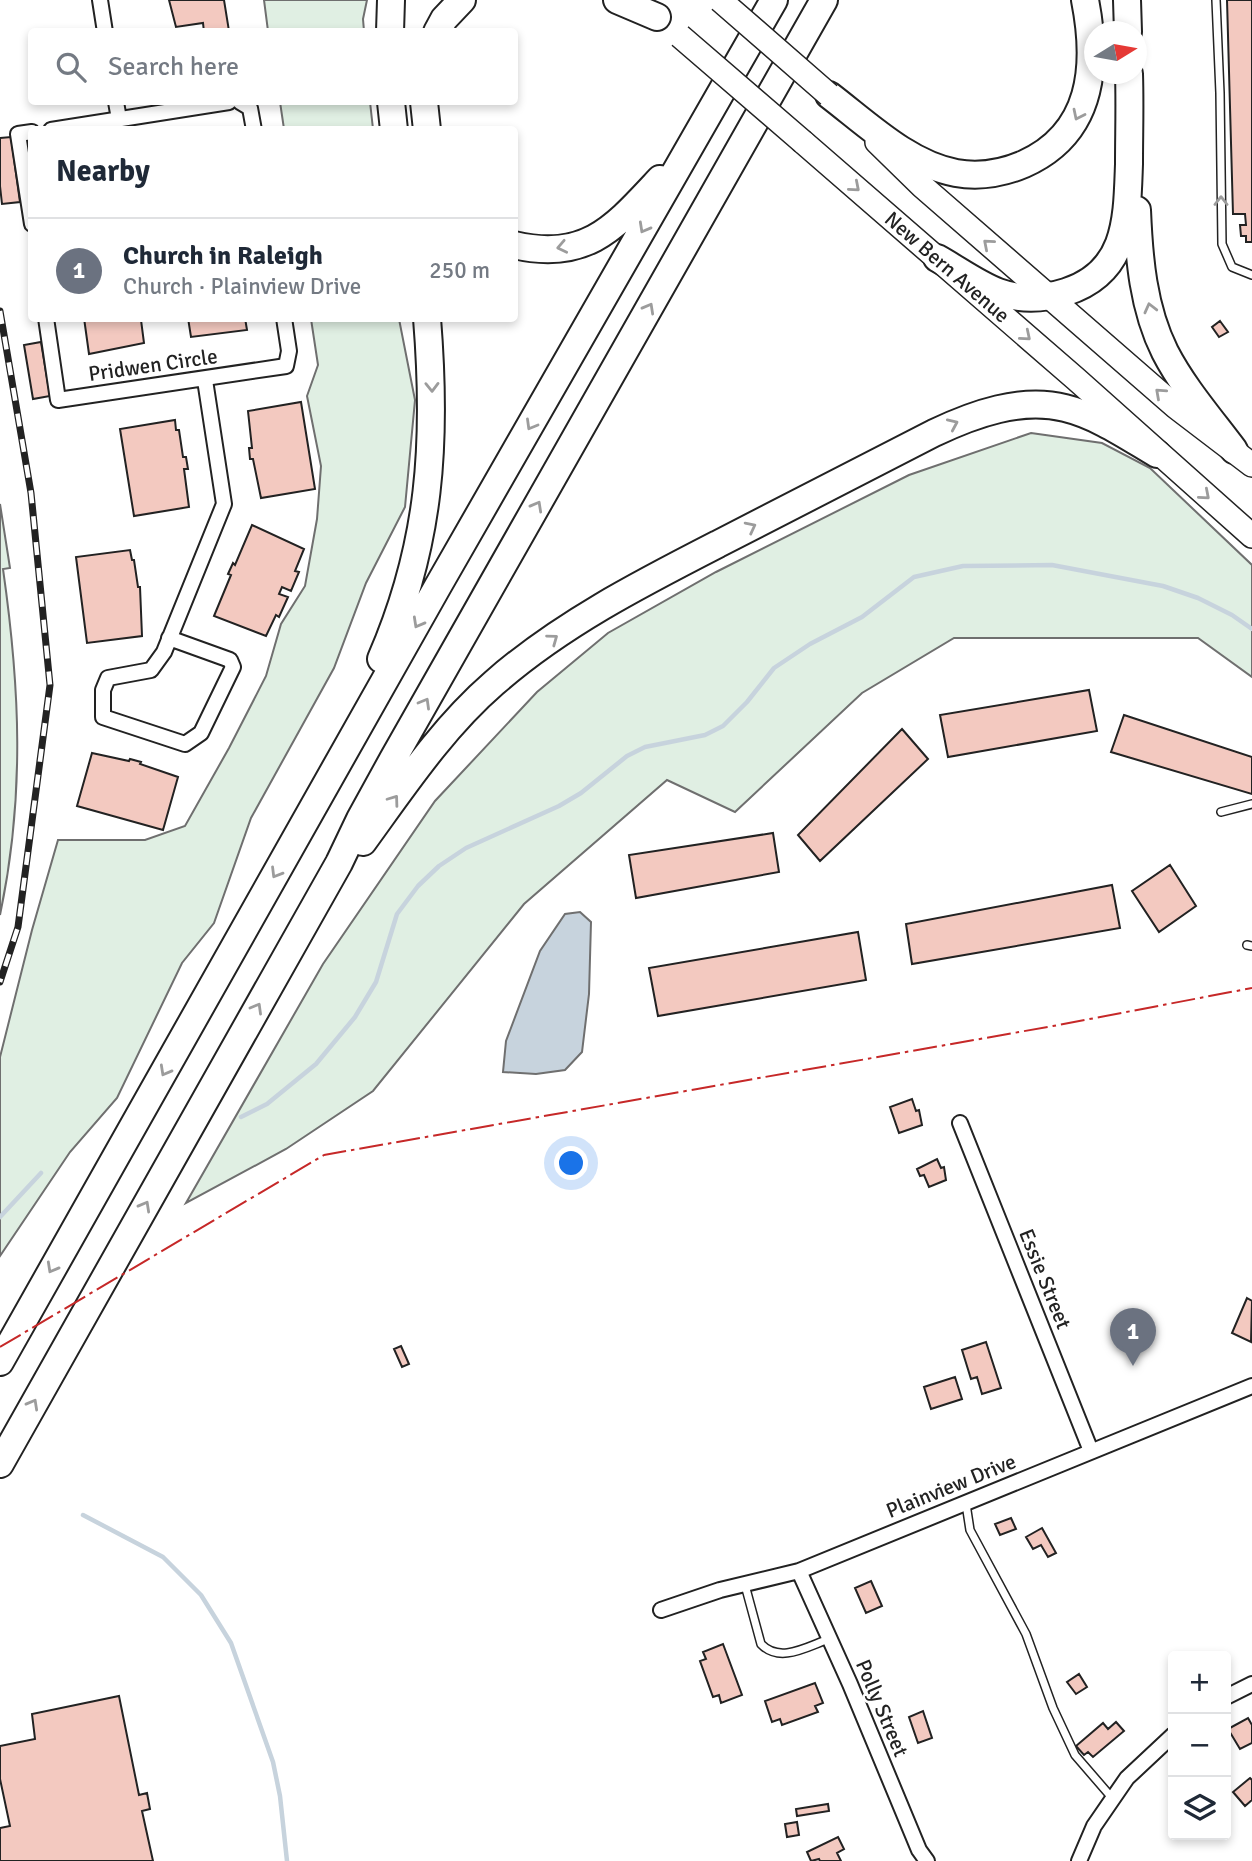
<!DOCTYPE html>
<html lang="en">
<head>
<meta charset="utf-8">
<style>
  body { margin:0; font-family:Signika,sans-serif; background:#f6f6f7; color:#1f2937 }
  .controls { position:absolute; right:21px; bottom:21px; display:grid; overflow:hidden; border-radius:7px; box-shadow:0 4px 10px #0003 }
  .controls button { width:63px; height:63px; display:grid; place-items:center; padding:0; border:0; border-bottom:2px solid #e0e1e3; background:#fff; color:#1f2937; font:35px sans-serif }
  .compass { position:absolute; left:1084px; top:21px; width:63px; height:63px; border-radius:50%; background:#fff; box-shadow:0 4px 10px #0003; rotate:79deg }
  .you { position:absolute; left:572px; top:1164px; width:24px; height:24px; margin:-18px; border:5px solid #fff; border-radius:50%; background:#1a73e8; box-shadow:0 0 0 10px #1a73e833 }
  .badge { display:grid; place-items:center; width:46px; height:46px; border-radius:50%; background:#c62828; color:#fff; font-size:23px; font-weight:700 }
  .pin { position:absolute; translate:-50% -58px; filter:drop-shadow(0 2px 4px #0008) }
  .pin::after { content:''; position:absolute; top:37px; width:24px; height:21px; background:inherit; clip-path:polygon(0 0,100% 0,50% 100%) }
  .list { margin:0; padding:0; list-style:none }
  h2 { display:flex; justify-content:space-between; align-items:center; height:91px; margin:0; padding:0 28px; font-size:30px }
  h2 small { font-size:23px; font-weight:400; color:#747a83 }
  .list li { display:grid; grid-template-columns:46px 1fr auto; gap:21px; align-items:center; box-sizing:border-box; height:105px; padding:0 28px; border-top:2px solid #e0e1e3 }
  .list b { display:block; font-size:26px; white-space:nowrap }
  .list p { margin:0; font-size:23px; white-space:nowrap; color:#747a83 }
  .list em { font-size:23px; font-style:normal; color:#747a83 }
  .icon { flex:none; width:38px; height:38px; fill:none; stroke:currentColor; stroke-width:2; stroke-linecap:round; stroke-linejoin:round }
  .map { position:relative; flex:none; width:1252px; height:1861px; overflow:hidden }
  .search { position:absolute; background:#fff; box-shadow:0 4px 10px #0003; left:28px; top:28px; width:490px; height:77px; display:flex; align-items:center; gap:18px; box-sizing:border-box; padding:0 24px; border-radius:7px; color:#747a83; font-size:26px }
  .panel { position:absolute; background:#fff; box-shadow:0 4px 10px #0003; left:28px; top:126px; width:490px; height:196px; border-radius:7px }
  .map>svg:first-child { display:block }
  .green { fill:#e0efe3; stroke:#6f6f6f; stroke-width:2 }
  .water { fill:#c7d3dd; stroke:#6f6f6f; stroke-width:2 }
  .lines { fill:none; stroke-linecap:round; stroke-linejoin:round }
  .stream { stroke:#c7d3dd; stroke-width:4.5 }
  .building { fill:#f3c9c0; stroke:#222; stroke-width:2 }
  .lane-casing { stroke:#222; stroke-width:10 }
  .street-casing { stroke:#222; stroke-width:18 }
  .primary-casing { stroke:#222; stroke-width:26 }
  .highway-casing { stroke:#222; stroke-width:30 }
  .lane { stroke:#fff; stroke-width:7 }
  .street { stroke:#fff; stroke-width:14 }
  .primary { stroke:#fff; stroke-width:23 }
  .highway { stroke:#fff; stroke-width:26 }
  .rail-casing { stroke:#222; stroke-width:7 }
  .rail { stroke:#fff; stroke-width:4.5; stroke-dasharray:13; stroke-linecap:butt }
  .primary-bridge-casing { stroke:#222; stroke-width:26; stroke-linecap:butt }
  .primary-bridge { stroke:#fff; stroke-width:23 }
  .power { stroke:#c62828; stroke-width:2; stroke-dasharray:24 5 3.5 5; stroke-linecap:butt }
  .oneway { stroke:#9c9c9c }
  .labels { text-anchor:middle; stroke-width:5; stroke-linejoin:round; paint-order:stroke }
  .street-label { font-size:21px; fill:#222; stroke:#fff }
</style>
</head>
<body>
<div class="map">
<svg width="1252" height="1861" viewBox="0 0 1252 1861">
  <rect width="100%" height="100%" fill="#fff"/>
  <path class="green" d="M264 0H367L363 19 364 31H268Z
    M280 102H370L373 129H284Z
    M311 319H399L415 400 405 507 366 583 334 668 251 818 214 923 182 963 117 1098 70 1152 0 1256V1057L32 930 58 840H145L185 826 229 748 266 676 281 624 305 586 317 519 321 466 307 396 318 365Z
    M1031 433 1102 443 1150 468 1252 565V677L1198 638H954L862 693 735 812 667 780 524 904 373 1091 286 1149 186 1203 323 964 435 801 537 692 608 633 716 572 909 475Z
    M0 504 10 568 3 569C20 688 25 796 0 915Z"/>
  <path class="water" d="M580 912 591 922 589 994 582 1052 565 1070 536 1074 503 1072 506 1041 540 951 565 914Z"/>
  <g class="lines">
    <path class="stream" d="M241 1117 267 1104 316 1064 355 1017 376 982 397 914 418 886 439 866 466 848 559 806 581 793 627 756 645 747 705 735 723 726 747 702 774 668 810 644 862 617 914 577 963 566 1052 565 1163 586 1198 598 1232 615 1252 629
      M0 1217 41 1173
      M83 1515 163 1557 201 1595 231 1643 273 1762 280 1796 287 1861"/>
  </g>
  <path class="building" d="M169 0H224L229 31 204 32 203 23 176 27Z
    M1227 0H1252V242H1246V236H1241L1240 225H1246L1245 214H1233Z
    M11 137 20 202 2 204 0 186V138Z
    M84 318H144L141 320 144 343 89 354Z
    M188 318H245L247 330 191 337Z
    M1220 321 1228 332 1219 337 1212 327Z
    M41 342 50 396 33 399 24 345Z
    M301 402 315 489 261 498 253 459H250L249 448H252L248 411Z
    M175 420 176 430H179L183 457H186L188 469H184L189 507 134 516 120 429Z
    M252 525 304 549 295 571 299 572 291 591 282 587 279 594 288 597 279 617 276 615 266 636 214 616 231 575 228 574 233 563 235 565Z
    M130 550 132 560H134L138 587H140L142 636 87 643 76 557Z
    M1089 690 1097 731 948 757 940 715Z
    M1124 715 1252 757V794L1111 752Z
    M902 729 928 759 820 861 798 835Z
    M92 753 129 761 130 759 141 762 140 764 178 777 163 830 77 806Z
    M773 833 779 872 636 898 629 855Z
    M1170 865 1196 906 1159 932 1132 891Z
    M1112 885 1120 928 912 964 906 924Z
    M858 932 866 980 658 1016 649 968Z
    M912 1099 916 1111 919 1110 922 1125 899 1133 890 1107Z
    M937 1159 941 1168 944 1167 946 1180 929 1187 924 1175 920 1176 917 1169Z
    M1247 1298 1252 1301 1251 1342 1232 1333Z
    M986 1342 1001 1388 982 1394 977 1377 971 1379 962 1350Z
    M401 1346 409 1364 402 1367 394 1349Z
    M955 1377 962 1399 931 1409 924 1387Z
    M1011 1518 1016 1529 1000 1535 995 1524Z
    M1042 1528 1056 1553 1048 1557 1041 1545 1033 1549 1026 1537Z
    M871 1581 882 1606 866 1613 855 1588Z
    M723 1644 742 1695 721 1703 719 1695 713 1697 700 1661 706 1659 703 1652Z
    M1079 1674 1087 1687 1076 1694 1067 1682Z
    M815 1683 823 1703 815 1706 818 1712 782 1725 780 1719 772 1722 765 1701Z
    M119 1696 139 1795 147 1793 150 1809 142 1811 153 1861H0V1828L10 1826 0 1779V1746L35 1739 32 1714Z
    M923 1711 932 1738 918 1743 909 1717Z
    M1248 1718 1252 1725V1743L1240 1749 1228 1729Z
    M1116 1722 1124 1731 1093 1757 1088 1752 1084 1755 1076 1746 1103 1723 1108 1729Z
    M1250 1778 1252 1780V1800L1245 1806 1233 1792Z
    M828 1804 829 1811 797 1816 796 1809Z
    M797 1822 799 1835 787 1837 785 1824Z
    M838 1837 844 1849 837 1853 841 1861H820L819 1859 811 1861 807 1852Z"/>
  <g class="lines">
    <defs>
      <path id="lane" d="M1216 0 1220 93 1222 244 1232 267 1252 275
        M1221 812 1252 804
        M1247 945 1252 946
        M966 1504 970 1530 1026 1634 1053 1708 1075 1755 1113 1799
        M745 1585 761 1644C780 1664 808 1646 829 1639"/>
      <path id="street" d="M100 0 105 32
        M116 102 119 119
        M240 102 250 108 254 130
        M51 130 229 102
        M32 132 18 134 32 224
        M46 318 58 400 286 366 289 351 284 318
        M169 638 230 660 233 667 201 733 185 744 103 717V690L108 678 151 670 164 652 224 504 205 380
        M960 1123 1091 1451
        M799 1571 850 1684 919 1850 927 1861
        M661 1610 720 1590 799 1571 1252 1386
        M1226 1697 1252 1684
        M1079 1861 1094 1826 1127 1778 1173 1735"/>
      <g id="primary">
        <path id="s1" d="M803 142 1076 379 1252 536"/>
        <path d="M877 142 922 186 1176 407 1252 465"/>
      </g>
      <path id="highway" d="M617 0 657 17
        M1127 0 1128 32
        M390 32 391 0
        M437 32 444 19 462 0
        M829 95C867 124 908 164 956 173 979 177 1003 173 1024 164 1093 133 1098 66 1085 0
        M391 102 394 130
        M424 102 427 130
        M1137 210C1139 258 1143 308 1165 352 1183 387 1210 418 1234 450
        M514 245C587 262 615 227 660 179
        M937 258C957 269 977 284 998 292 1020 300 1044 299 1066 292 1128 272 1127 218 1129 164 1129 134 1130 104 1129 74
        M381 659C431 544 437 442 427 318
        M363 842C403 787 442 728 494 683 560 625 640 584 718 544 790 507 862 470 934 433 974 414 1021 397 1065 408 1098 416 1128 437 1157 454
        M0 1362 438 586 774 0
        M0 1464 339 863 360 819 393 759 824 0"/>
    </defs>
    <use href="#lane" class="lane-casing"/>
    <use href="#street" class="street-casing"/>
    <use href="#primary" class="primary-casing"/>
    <use href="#highway" class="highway-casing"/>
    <use href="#lane" class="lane"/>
    <use href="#street" class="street"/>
    <use href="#primary" class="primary"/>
    <use href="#highway" class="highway"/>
    <defs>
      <path id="rail" d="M0 311 31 493 50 685 18 927 0 982"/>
    </defs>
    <use href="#rail" class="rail-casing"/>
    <use href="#rail" class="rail"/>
    <defs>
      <path id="primary-bridge" d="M720 0 829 95
        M680 36 803 142"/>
    </defs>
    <use href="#primary-bridge" class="primary-bridge-casing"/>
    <use href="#primary-bridge" class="primary-bridge"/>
    <path class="power" d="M0 1347 324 1155 1053 1026 1252 988"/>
  </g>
  <defs><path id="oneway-chevron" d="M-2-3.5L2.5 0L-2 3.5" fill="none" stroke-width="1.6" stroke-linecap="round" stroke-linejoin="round" transform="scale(1.75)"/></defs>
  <g class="oneway">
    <use href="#oneway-chevron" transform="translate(1078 115) rotate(116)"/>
    <use href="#oneway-chevron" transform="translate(855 187) rotate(41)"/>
    <use href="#oneway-chevron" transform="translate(1221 201) rotate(-90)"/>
    <use href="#oneway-chevron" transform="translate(644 228) rotate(119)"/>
    <use href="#oneway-chevron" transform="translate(988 244) rotate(-139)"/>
    <use href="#oneway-chevron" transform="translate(562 247) rotate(168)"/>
    <use href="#oneway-chevron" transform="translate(649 308) rotate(-61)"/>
    <use href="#oneway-chevron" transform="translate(1150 308) rotate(-104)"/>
    <use href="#oneway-chevron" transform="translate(1026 336) rotate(40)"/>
    <use href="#oneway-chevron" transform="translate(432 387) rotate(89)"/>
    <use href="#oneway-chevron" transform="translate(1160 393) rotate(-138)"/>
    <use href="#oneway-chevron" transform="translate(953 424) rotate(-24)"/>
    <use href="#oneway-chevron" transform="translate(531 425) rotate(120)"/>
    <use href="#oneway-chevron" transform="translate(1205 495) rotate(41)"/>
    <use href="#oneway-chevron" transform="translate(537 506) rotate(-61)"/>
    <use href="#oneway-chevron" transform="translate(751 527) rotate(-27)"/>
    <use href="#oneway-chevron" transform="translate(418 623) rotate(119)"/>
    <use href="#oneway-chevron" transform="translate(553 639) rotate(-36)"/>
    <use href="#oneway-chevron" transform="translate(425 703) rotate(-60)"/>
    <use href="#oneway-chevron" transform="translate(394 800) rotate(-54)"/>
    <use href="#oneway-chevron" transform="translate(276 873) rotate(121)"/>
    <use href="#oneway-chevron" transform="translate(257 1008) rotate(-60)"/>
    <use href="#oneway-chevron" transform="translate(165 1071) rotate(119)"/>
    <use href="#oneway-chevron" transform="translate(145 1206) rotate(-61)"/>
    <use href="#oneway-chevron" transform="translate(52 1268) rotate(119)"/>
    <use href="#oneway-chevron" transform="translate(33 1404) rotate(-61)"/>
  </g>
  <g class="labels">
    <g class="street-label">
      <text dy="7" stroke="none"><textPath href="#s1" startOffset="191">New Bern Avenue</textPath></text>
      <text transform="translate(153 365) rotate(-8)" y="7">Pridwen Circle</text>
      <text transform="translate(1045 1279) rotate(68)" y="7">Essie Street</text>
      <text transform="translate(951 1486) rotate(-22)" y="7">Plainview Drive</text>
      <text transform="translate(882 1708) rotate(67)" y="7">Polly Street</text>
    </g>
  </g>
</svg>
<div class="controls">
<button>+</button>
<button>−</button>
<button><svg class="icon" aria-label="layers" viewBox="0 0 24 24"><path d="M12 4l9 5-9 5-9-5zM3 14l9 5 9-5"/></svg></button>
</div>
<svg class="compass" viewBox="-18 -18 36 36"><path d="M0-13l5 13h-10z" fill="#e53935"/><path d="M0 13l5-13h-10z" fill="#747a83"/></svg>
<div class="you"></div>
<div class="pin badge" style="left:1133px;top:1366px;background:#6b7280">1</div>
<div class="search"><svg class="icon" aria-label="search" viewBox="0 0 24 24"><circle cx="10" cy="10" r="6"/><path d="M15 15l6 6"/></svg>Search here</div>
<section class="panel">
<h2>Nearby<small></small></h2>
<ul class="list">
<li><span class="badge" style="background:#6b7280">1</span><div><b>Church in Raleigh</b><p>Church · Plainview Drive</p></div><em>250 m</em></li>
</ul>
</section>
</div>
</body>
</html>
